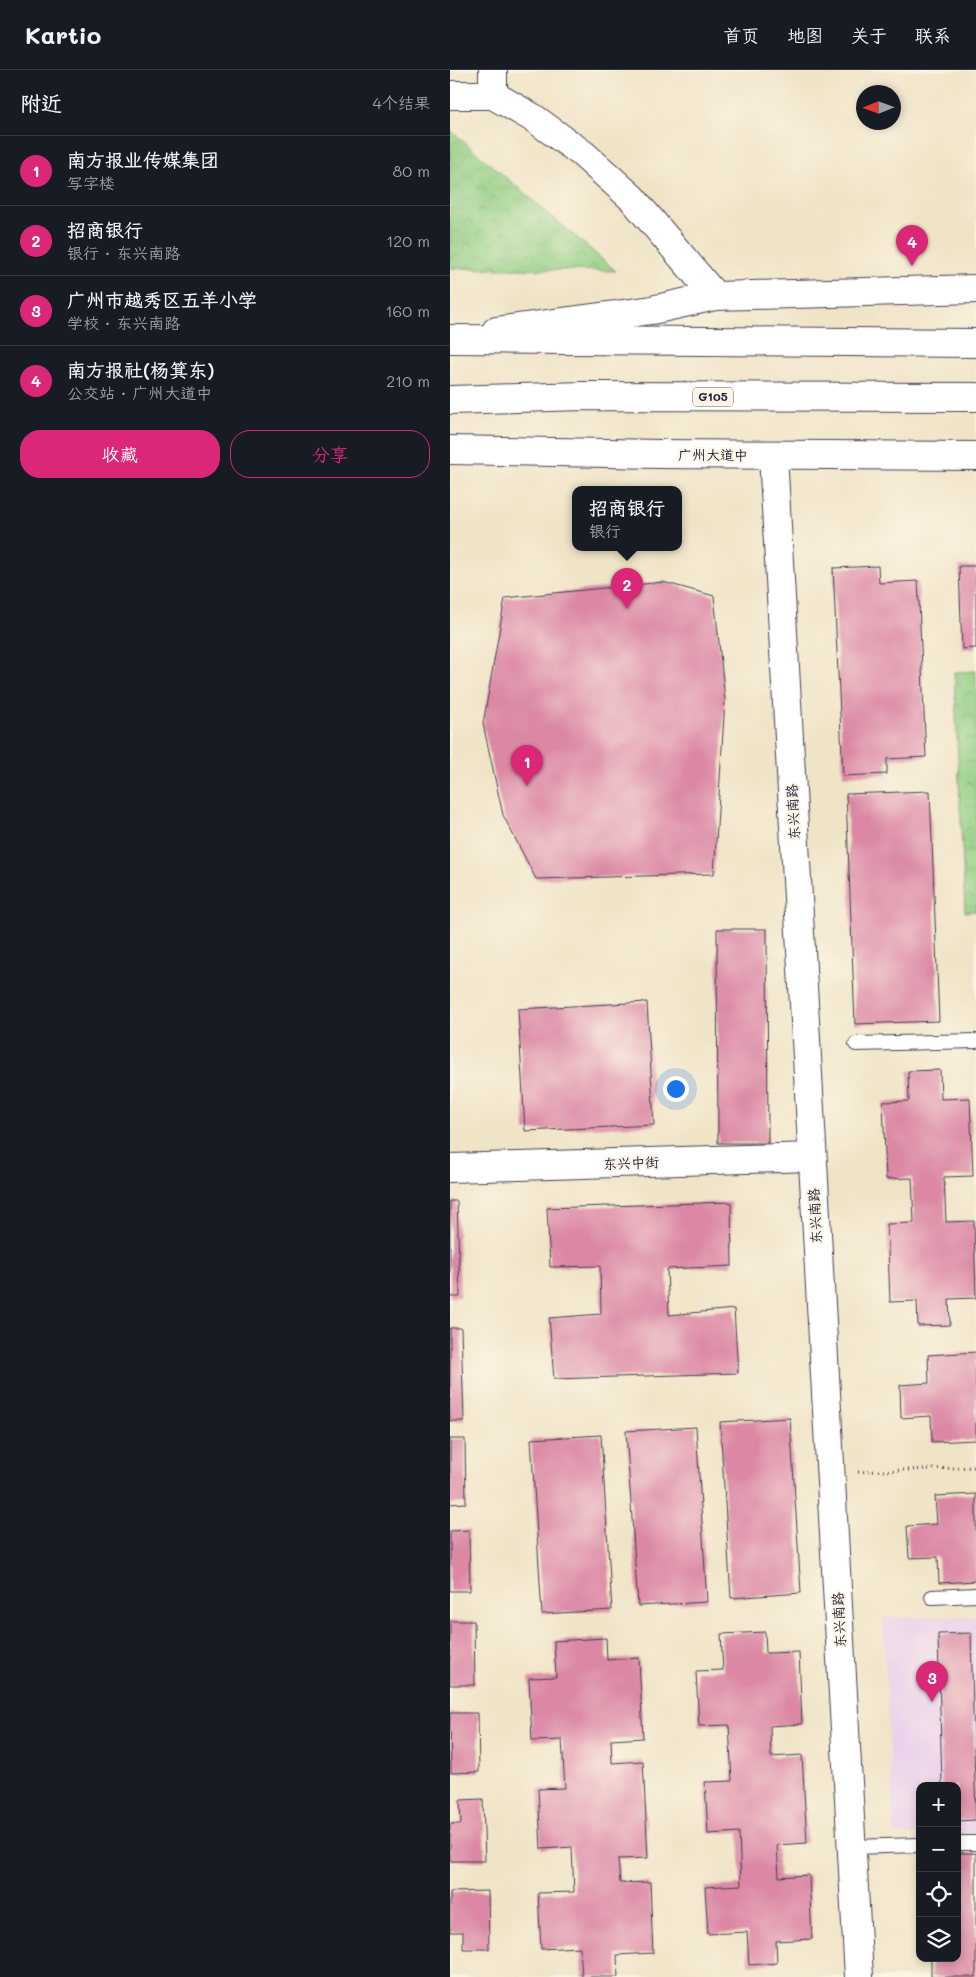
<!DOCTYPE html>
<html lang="zh">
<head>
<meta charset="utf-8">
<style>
  body { margin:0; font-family:Mali,"LXGW WenKai TC",sans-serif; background:#242831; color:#f1f3f6 }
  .controls { position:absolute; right:15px; bottom:15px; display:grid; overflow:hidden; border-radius:10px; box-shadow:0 2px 8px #0003 }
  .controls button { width:45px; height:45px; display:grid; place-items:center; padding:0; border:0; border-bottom:1px solid #363941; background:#171b24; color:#f1f3f6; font:25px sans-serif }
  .compass { position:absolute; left:406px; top:15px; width:45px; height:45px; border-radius:50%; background:#171b24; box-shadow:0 2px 8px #0003; rotate:269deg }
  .you { position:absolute; left:225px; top:1018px; width:18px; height:18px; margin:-12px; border:4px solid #fff; border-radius:50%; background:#1a73e8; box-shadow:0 0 0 8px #1a73e833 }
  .badge { display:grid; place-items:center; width:32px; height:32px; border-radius:50%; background:#db2777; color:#fff; font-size:16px; font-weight:700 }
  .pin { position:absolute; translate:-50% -41px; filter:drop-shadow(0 1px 2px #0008) }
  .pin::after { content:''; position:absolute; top:26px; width:18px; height:15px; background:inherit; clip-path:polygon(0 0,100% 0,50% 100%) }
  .popup { position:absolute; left:122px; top:416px; width:110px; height:65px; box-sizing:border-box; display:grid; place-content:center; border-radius:10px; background:#171b24; filter:drop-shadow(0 1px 4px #0005); font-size:16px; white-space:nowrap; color:#9ea1a6 }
  .popup b { font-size:19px; color:#f1f3f6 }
  .popup::after { content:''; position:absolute; left:50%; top:100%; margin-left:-10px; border:10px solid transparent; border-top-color:#171b24 }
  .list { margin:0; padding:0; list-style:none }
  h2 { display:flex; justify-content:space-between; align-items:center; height:65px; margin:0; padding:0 20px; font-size:21px }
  h2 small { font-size:16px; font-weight:400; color:#9ea1a6 }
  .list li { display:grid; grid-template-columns:32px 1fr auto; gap:15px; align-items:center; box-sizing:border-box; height:70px; padding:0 20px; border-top:1px solid #363941 }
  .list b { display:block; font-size:19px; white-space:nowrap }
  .list p { margin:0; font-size:16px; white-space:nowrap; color:#9ea1a6 }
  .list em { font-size:16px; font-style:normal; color:#9ea1a6 }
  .actions { display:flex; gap:10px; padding:15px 20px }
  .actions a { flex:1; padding:11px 0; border:1px solid #db2777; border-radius:20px; text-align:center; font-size:18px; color:#db2777 }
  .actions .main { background:#db2777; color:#fff }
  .icon { flex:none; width:28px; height:28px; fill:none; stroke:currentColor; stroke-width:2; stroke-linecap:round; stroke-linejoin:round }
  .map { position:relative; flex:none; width:526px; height:1907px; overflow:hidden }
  header { display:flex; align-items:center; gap:30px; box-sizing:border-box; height:70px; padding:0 25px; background:#171b24; border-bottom:1px solid #363941 }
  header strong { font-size:24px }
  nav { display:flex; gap:28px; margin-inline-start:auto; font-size:18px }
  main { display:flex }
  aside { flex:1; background:#171b24 }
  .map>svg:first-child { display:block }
  .built { fill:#ead1ec }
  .park { fill:url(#park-crowns); stroke:#5a785e }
  .building { fill:#dc88a5 }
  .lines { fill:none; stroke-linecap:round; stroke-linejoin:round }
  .service-casing { stroke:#413f50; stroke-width:16 }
  .minor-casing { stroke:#413f50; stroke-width:30 }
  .tertiary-casing { stroke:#413f50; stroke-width:30 }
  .primary-casing { stroke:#413f50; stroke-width:30 }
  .trunk-casing { stroke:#413f50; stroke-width:30 }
  .path { stroke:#413f50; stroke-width:3; stroke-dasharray:1 4; stroke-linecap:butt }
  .service { stroke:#fff; stroke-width:14 }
  .minor { stroke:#fff; stroke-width:28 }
  .tertiary { stroke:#fff; stroke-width:28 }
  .primary { stroke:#fff; stroke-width:28 }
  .trunk { stroke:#fff; stroke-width:28 }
  .labels { text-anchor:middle; stroke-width:4; stroke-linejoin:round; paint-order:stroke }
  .shield { fill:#fcf5e5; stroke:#63616e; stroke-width:1 }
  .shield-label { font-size:12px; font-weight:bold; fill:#22223b }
  .street-label { font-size:14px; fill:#22223b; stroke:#fcf5e5 }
</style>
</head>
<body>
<header>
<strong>Kartio</strong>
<nav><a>首页</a><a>地图</a><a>关于</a><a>联系</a></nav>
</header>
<main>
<aside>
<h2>附近<small>4个结果</small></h2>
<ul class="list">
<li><span class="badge">1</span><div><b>南方报业传媒集团</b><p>写字楼</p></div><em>80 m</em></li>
<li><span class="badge">2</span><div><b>招商银行</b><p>银行 · 东兴南路</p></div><em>120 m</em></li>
<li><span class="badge">3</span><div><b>广州市越秀区五羊小学</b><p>学校 · 东兴南路</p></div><em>160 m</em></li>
<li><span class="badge">4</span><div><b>南方报社(杨箕东)</b><p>公交站 · 广州大道中</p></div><em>210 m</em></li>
</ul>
<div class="actions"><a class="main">收藏</a><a>分享</a></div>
</aside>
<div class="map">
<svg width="526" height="1907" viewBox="0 0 526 1907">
  <defs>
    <pattern id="park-crowns" width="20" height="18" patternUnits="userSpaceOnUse" patternTransform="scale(1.25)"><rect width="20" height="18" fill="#91cd82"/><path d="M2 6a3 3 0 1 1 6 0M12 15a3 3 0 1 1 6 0" fill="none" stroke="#7db071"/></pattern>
  </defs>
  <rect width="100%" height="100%" fill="#fcf5e5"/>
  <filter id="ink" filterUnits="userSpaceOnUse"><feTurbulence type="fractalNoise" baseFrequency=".02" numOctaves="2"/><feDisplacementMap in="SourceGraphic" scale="10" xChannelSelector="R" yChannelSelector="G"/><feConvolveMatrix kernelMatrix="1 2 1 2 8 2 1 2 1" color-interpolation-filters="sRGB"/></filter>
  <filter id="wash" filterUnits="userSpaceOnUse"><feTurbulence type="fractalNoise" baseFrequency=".0096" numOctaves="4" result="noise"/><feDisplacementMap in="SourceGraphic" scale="20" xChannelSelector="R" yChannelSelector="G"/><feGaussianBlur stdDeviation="1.12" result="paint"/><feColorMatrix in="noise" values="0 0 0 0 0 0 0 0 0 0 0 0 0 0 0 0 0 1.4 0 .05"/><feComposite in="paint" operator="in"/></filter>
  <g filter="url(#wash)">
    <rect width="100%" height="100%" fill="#f0e4c7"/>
    <path class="built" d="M526 1546V1762L507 1763V1716H470V1764L444 1765 433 1548Z"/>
    <path class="park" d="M0 60 166 201 0 198Z
      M526 601V841L515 842 504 602Z"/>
    <g id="blocks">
      <path class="building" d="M428 496 429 513 468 511 476 687 437 689V704L393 706 383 498Z
        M509 496H526V578L512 579Z
        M213 512 264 526 275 630 264 804 86 809 53 745 33 654 55 528Z
        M480 721 489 951 405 954 396 724Z
        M267 859H317L318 1073H268Z
        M197 932 204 1055 75 1061 68 939Z
        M490 1000 491 1029 520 1028 523 1106 494 1107 496 1152 524 1151 526 1228 499 1229 500 1255 468 1256 467 1231 440 1232 437 1154 464 1153 462 1108 436 1109 433 1032 459 1031 458 1001Z
        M0 1131H7L10 1227H0Z
        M281 1132 282 1196 217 1199 219 1245 284 1239 288 1303 104 1309 99 1248 151 1244 150 1196 100 1197 97 1138Z
        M0 1258H11L14 1351H0Z
        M526 1282V1370L482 1372 481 1346 451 1348 450 1315 479 1313 478 1285Z
        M340 1348 351 1523 281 1528 270 1352Z
        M246 1357 257 1532 188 1536 176 1361Z
        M151 1365 162 1540 92 1544 81 1369Z
        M0 1369H15L16 1433 0 1434Z
        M526 1424V1511L489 1513 488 1487 459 1488 457 1456 487 1454 485 1426Z
        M19 1460 20 1521H0V1461Z
        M0 1551H24L25 1615H0Z
        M315 1562 316 1583 349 1582 352 1654 320 1656 321 1687 352 1685 357 1773 327 1775 329 1807 359 1805 362 1869 326 1871 327 1893 299 1895 297 1862 258 1864 255 1817 291 1815 289 1762 258 1764 255 1712 282 1711 279 1655 249 1656 246 1601 273 1600 271 1564Z
        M521 1563 526 1750 507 1751V1716H492L488 1564Z
        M156 1568 157 1590 189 1588 193 1668 161 1670 162 1693 193 1691 198 1788 168 1789 170 1813 200 1812 203 1883 167 1885 168 1907H132L130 1877 91 1879 88 1823 124 1822 122 1777 91 1779 88 1719 115 1718 112 1670 82 1671 79 1608 106 1607 104 1571Z
        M0 1643H28L29 1702 1 1703Z
        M33 1729 35 1791H0V1754H11L10 1730Z
        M507 1783H526V1907H481V1888H507Z
        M38 1821 39 1879H13V1862H0V1822Z"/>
    </g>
  </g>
  <g filter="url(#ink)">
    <use href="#blocks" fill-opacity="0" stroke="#413f50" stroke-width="1"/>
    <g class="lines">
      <defs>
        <path id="service" d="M406 974 526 971
          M482 1527 526 1525
          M507 1773H526
          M401 1777 470 1775"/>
        <path id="minor" d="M0 25H43
          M323 385 409 1907
          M0 1098 362 1087"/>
        <path id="tertiary" d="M43 25V0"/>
        <path id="primary" d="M43 25 85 49 133 84 182 128 265 226
          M46 261 202 240 265 226 526 219
          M0 380 210 384 526 386"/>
        <path id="trunk" d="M0 269 526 273
          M0 330 133 326 526 327"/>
      </defs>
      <use href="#service" class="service-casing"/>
      <use href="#minor" class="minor-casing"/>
      <use href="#tertiary" class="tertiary-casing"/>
      <use href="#primary" class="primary-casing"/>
      <use href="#trunk" class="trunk-casing"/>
      <path class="path" d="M408 1402 526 1397"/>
      <use href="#service" class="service"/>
      <use href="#minor" class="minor"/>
      <use href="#tertiary" class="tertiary"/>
      <use href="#primary" class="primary"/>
      <use href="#trunk" class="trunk"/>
    </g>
  </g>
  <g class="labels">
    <rect class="shield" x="243" y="317.5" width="40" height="19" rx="4"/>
    <g class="shield-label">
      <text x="263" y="331">G105</text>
    </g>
    <g class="street-label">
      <text x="263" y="390">广州大道中</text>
      <text transform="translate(343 742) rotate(-93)" y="5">东兴南路</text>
      <text transform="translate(181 1093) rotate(-2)" y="5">东兴中街</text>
      <text transform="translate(365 1146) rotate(-93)" y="5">东兴南路</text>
      <text transform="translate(389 1550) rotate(-93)" y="5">东兴南路</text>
    </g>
  </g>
</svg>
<div class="controls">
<button>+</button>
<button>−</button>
<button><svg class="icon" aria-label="locate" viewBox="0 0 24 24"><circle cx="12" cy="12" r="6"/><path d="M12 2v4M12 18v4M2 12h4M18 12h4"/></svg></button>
<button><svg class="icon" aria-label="layers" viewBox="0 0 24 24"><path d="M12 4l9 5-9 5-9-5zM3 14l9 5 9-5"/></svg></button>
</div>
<svg class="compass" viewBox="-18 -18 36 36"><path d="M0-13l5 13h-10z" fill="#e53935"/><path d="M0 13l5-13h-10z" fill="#9ea1a6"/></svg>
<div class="you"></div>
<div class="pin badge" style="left:77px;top:716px">1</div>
<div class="pin badge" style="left:177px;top:539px">2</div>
<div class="popup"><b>招商银行</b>银行</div>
<div class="pin badge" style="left:482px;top:1632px">3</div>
<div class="pin badge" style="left:462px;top:196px">4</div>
</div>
</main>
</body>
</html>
